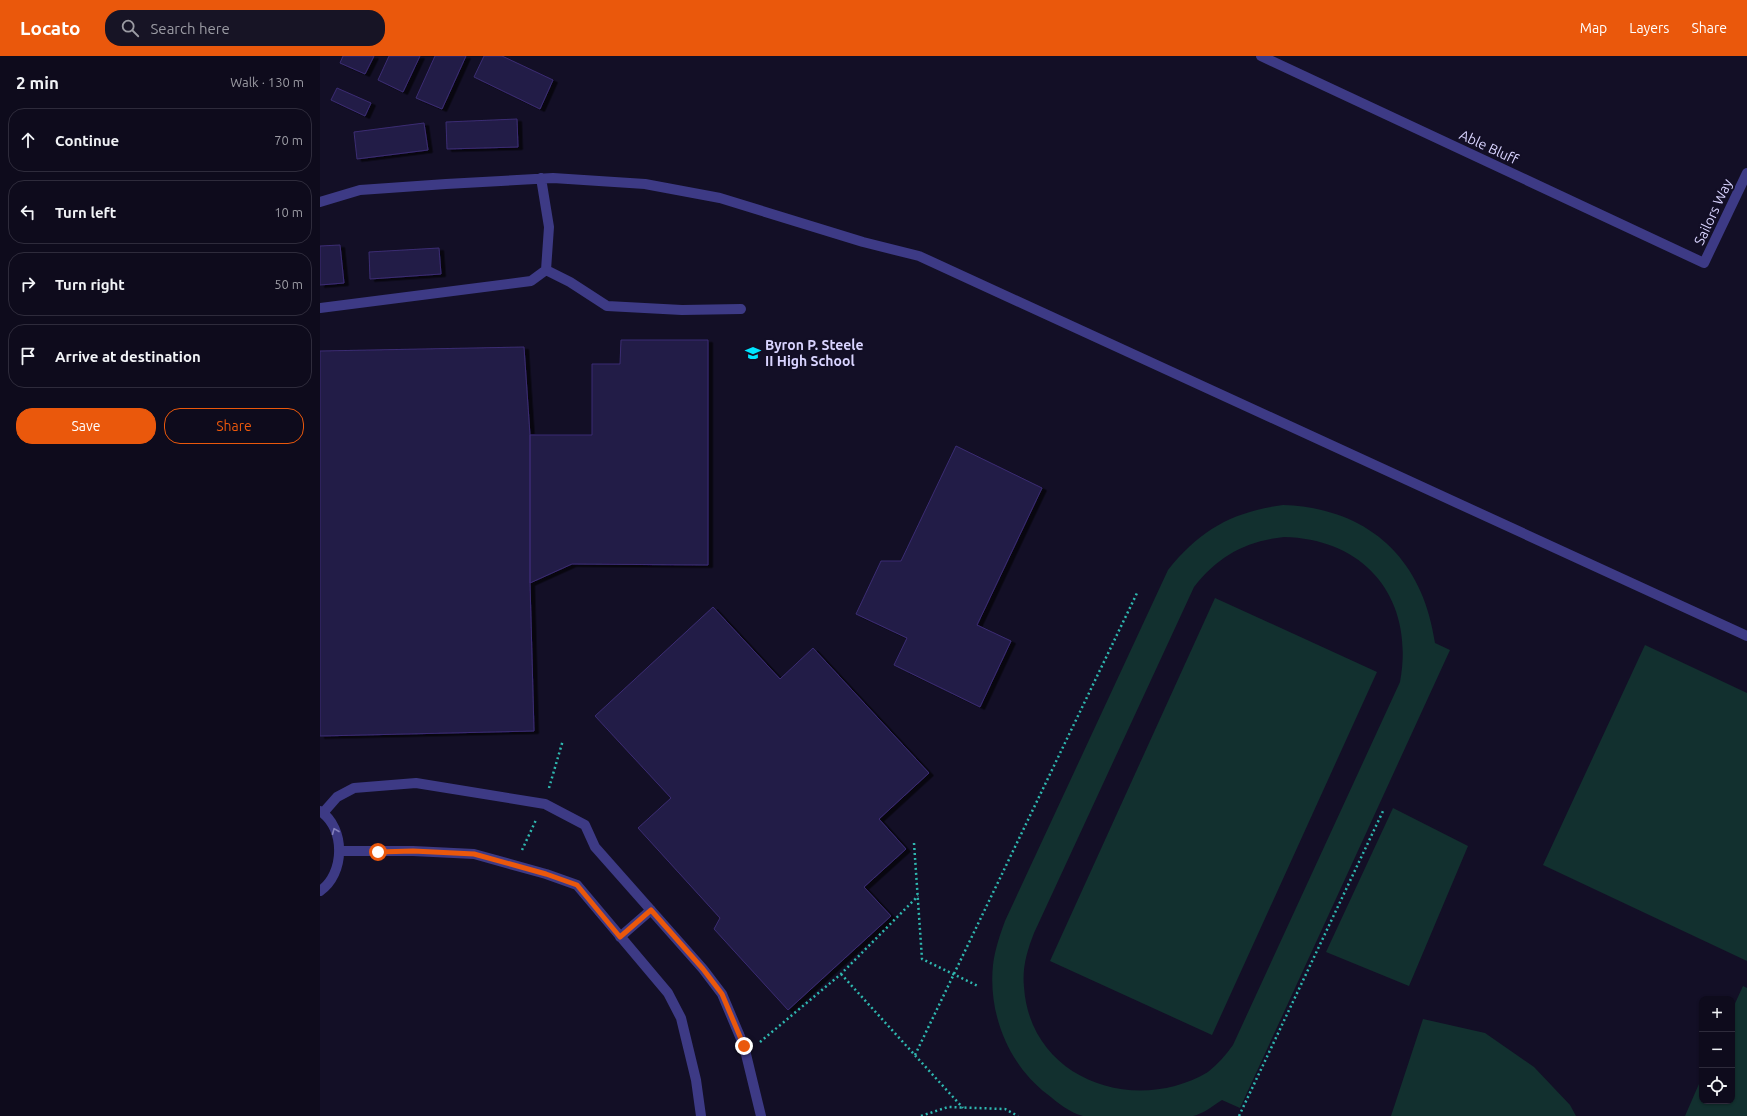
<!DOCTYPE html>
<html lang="en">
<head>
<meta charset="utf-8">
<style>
  body { margin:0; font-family:Ubuntu,sans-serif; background:#171425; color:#f1f3f6 }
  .controls { position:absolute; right:12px; bottom:12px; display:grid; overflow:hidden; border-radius:8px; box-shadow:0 1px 3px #0004 }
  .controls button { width:36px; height:36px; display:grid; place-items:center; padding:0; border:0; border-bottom:1px solid #2e2b3b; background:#0e0b1c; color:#f1f3f6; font:20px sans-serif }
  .stop { position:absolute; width:12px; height:12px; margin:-9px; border:3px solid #ea580c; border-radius:50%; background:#fff }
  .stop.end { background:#ea580c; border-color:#fff; box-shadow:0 1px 4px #0008 }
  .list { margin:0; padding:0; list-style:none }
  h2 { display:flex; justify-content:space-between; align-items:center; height:52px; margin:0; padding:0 16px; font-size:17px }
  h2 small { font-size:13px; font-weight:400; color:#9b9ba3 }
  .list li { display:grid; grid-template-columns:26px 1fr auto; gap:12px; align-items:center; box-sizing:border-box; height:64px; margin:0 8px 8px; padding:0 8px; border:1px solid #2e2b3b; border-radius:16px }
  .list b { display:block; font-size:15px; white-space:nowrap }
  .list em { font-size:13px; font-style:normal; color:#9b9ba3 }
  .actions { display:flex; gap:8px; padding:12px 16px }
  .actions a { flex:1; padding:9px 0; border:1px solid #ea580c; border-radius:16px; text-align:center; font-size:14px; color:#ea580c }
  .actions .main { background:#ea580c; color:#fff }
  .icon { flex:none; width:22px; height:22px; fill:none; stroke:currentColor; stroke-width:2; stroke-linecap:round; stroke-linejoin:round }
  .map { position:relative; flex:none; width:1427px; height:1060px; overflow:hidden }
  header { display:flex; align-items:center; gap:24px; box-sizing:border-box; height:56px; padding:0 20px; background:#ea580c; color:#fff }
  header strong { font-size:19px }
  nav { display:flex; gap:22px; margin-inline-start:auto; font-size:14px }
  .search { width:280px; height:36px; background:#171425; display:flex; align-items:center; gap:10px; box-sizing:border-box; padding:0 14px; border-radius:16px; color:#9b9ba3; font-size:15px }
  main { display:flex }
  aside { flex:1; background:#0e0b1c }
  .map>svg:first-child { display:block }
  .green { fill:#12302f; fill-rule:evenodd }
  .building { fill:#241b47; stroke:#3b2d73; filter:url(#shadow) }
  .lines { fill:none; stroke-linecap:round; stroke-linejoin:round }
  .path { stroke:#2fb8b0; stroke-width:2.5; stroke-dasharray:2 3; stroke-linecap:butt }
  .service { stroke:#3d3a85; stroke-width:10 }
  .minor { stroke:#3d3a85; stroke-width:10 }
  .oneway { stroke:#837fbc }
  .route { stroke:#ea580c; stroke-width:5 }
  .labels { text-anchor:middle; stroke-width:4; stroke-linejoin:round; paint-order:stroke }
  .street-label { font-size:14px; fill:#d9d4ff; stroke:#130f26 }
  .poi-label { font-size:14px; font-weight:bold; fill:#d9d4ff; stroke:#130f26; text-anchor:start }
</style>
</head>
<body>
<header>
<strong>Locato</strong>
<div class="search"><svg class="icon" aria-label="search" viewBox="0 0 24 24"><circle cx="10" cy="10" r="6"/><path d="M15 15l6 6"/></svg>Search here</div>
<nav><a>Map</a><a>Layers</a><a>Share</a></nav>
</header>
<main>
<aside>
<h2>2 min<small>Walk · 130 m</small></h2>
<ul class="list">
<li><svg class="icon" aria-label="ahead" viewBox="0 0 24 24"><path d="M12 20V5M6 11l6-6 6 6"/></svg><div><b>Continue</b></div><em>70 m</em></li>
<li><svg class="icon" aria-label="left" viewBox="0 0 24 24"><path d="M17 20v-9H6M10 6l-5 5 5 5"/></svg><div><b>Turn left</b></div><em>10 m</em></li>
<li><svg class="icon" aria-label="right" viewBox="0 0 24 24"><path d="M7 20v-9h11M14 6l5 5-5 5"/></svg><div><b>Turn right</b></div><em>50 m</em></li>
<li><svg class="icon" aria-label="arrive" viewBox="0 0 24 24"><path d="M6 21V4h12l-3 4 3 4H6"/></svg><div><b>Arrive at destination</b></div></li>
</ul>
<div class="actions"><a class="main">Save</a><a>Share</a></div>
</aside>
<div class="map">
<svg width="1427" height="1060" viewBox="0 0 1427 1060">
  <defs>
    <filter id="shadow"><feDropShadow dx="4.5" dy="2.5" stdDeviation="0" flood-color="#0009"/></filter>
  </defs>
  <rect width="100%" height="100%" fill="#130f26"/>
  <path class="green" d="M963 449C1048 452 1103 502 1115 587L1130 594 920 1052 902 1044C894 1049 883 1058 873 1060 860 1060 833 1060 818 1060 802 1060 779 1060 763 1060 750 1057 737 1046 727 1038 688 1008 668 957 673 909 675 893 680 879 685 865L848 514C880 474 912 456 963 449ZM964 481C1048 483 1095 545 1080 626L913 989C906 999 898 1008 888 1016 814 1060 710 1023 704 931 702 912 707 895 714 877L874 531C898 500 926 485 964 481Z
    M895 542 1057 616 892 979 730 905Z
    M1325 589 1427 637V905L1223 809Z
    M1073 752 1148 790 1089 930 1006 896Z
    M1423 930 1427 932V1060H1365L1382 1021V1045H1412V954Z
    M1103 963 1165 977 1214 1011 1250 1049 1256 1060H1071Z"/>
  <path class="building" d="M23 0H54L45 18 20 7Z
    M69 0H100L83 36 58 24Z
    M115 0H146L122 53 96 42Z
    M164 0H182L233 24 220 53 154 21Z
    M17 32 51 47 45 60 11 44Z
    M197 63 198 91 127 93 126 66Z
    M104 67 108 94 37 103 34 76Z
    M20 189 24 227 0 229V190Z
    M119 192 121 218 50 223 49 196Z
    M301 284H388V509L252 508 210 527V379H272V308H300Z
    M204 291 210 379V527L214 675 0 680V295Z
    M636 390 722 432 657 569 691 585 660 651 574 609 587 582 536 558 561 505H581Z
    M393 551 460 623 493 592 609 717 559 763 586 793 544 831 571 860 468 954 394 873 400 862 318 772 351 742 275 660Z"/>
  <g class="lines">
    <path class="path" d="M229 732 243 684
      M594 787 602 903 658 930
      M202 794 216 764
      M521 918 643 1052
      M440 986 521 918 598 840
      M595 999 818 535
      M601 1060 628 1051 685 1053 698 1060
      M919 1060 1064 753"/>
    <path class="service" d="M0 146 40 134 126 128 233 122 325 128 400 142 543 186 599 200 1427 580
      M226 214 250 226 287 250 362 254 421 253
      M0 252 211 225 226 214 229 171 221 122
      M0 755C26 772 25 818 0 835
      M3 757 17 741 34 732 96 727 225 748 265 769 275 791 383 913 402 938 424 990 441 1060
      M19 795H93L154 798 226 818 257 829 348 937 361 962 376 1024 381 1060
      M300 881 331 854"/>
    <path class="minor" d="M941 0 1384 207 1427 117"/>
  </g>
  <defs><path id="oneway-chevron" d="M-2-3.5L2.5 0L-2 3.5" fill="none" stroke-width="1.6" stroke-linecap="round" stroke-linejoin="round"/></defs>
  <use class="oneway" href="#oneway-chevron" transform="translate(15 775) rotate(-112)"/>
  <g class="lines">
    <path class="route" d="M58 796 93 795 154 798 226 818 257 829 300 881 331 854 383 913 402 938 424 990"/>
  </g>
  <defs>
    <symbol id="school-bare" viewBox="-9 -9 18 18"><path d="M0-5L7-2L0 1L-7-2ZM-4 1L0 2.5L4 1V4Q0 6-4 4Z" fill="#00e5ff" stroke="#130f26" stroke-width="2.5" paint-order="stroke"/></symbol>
  </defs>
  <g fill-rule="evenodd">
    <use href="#school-bare" x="422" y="286" width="22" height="22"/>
  </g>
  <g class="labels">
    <g class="street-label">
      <text transform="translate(1169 91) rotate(25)" y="5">Able Bluff</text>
      <text transform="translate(1393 156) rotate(-65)" y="5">Sailors Way</text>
    </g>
    <g class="poi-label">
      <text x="445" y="294">Byron P. Steele<tspan x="445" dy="16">II High School</tspan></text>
    </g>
  </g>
</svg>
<div class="controls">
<button>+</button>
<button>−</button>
<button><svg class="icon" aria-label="locate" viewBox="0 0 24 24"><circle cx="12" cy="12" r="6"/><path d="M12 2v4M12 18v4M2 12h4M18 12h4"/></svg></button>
</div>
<div class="stop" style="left:58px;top:796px"></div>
<div class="stop end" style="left:424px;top:990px"></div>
</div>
</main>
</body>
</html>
